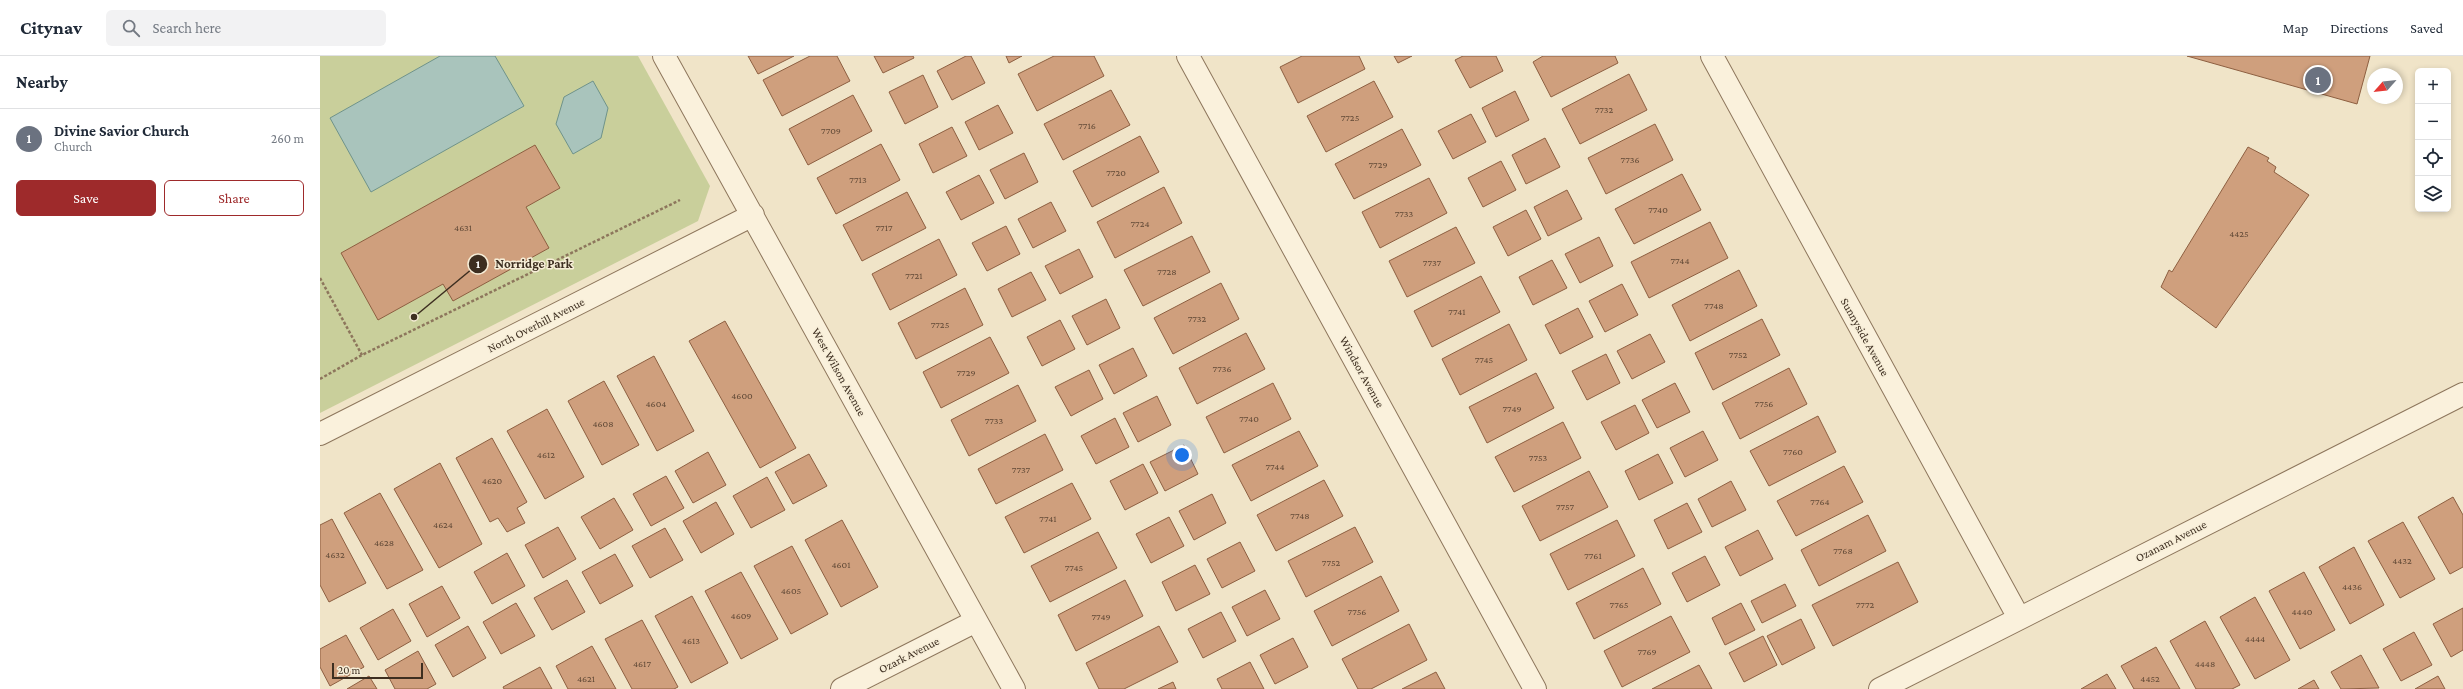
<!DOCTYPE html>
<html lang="en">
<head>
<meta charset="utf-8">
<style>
  body { margin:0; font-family:"Crimson Pro",serif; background:#f2f2f3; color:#1f2937 }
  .controls { position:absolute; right:12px; top:12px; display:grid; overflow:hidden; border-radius:6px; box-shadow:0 2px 6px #0003 }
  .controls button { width:36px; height:36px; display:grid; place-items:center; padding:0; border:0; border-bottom:1px solid #e0e1e3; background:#fff; color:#1f2937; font:20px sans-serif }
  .compass { position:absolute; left:2047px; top:12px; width:36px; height:36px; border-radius:50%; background:#fff; box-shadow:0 2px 6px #0003; rotate:243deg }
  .scale { position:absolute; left:12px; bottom:10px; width:91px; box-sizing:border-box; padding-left:4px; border:2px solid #3d2e20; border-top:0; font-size:11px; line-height:14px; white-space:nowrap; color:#3d2e20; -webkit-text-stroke:3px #f7eed8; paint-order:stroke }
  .you { position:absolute; left:862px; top:399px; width:14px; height:14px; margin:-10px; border:3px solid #fff; border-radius:50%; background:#1a73e8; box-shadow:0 0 0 6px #1a73e833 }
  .badge { display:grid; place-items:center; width:26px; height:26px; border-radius:50%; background:#9e2a2b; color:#fff; font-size:13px; font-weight:700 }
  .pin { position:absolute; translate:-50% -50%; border:2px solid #fff; box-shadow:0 1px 4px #0006 }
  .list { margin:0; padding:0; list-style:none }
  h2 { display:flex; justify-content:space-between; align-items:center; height:52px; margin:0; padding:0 16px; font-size:17px }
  h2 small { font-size:13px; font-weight:400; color:#747a83 }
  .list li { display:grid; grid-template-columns:26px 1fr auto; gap:12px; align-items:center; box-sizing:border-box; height:60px; padding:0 16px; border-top:1px solid #e0e1e3 }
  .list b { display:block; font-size:15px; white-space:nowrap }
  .list p { margin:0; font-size:13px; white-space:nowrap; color:#747a83 }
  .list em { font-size:13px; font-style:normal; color:#747a83 }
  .actions { display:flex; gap:8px; padding:12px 16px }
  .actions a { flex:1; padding:9px 0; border:1px solid #9e2a2b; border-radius:6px; text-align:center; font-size:14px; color:#9e2a2b }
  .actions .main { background:#9e2a2b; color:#fff }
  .icon { flex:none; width:22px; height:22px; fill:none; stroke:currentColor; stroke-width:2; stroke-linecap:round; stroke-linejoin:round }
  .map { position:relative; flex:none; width:2143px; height:633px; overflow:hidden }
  header { display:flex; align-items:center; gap:24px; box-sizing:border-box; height:56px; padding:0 20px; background:#fff; border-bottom:1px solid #e0e1e3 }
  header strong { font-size:19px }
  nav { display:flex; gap:22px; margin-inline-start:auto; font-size:14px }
  .search { width:280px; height:36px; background:#f2f2f3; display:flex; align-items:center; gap:10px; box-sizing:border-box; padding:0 14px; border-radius:6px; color:#747a83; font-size:15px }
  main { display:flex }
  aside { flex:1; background:#fff }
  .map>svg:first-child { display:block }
  .green { fill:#c9cf9b }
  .water { fill:#a9c4bc; stroke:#6f938a }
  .building { fill:#cf9f7d; stroke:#8d5f41 }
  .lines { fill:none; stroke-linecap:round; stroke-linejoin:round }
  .minor-casing { stroke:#8d765c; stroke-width:24 }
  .path { stroke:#8d765c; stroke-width:2.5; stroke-dasharray:3 2; stroke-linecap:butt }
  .minor { stroke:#faf1dc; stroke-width:22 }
  .labels { text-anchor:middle; stroke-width:3; stroke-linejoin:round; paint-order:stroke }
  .number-label { font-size:10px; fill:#624a37 }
  .street-label { font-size:12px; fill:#3d2e20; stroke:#f7eed8 }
  .leader { fill:none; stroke:#3d2e20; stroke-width:1.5 }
  .callout-dot { fill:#3d2e20; stroke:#f7eed8; stroke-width:1.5 }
  .mark-label { font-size:12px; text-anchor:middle; font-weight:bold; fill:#fff }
  .callout-label { font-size:13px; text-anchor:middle; font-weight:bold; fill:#3d2e20; stroke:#f7eed8; stroke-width:3; stroke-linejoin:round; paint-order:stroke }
</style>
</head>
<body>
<header>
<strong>Citynav</strong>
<div class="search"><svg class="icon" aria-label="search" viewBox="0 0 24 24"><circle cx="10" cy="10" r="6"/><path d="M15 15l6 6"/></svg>Search here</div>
<nav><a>Map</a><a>Directions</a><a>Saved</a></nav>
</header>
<main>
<aside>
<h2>Nearby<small></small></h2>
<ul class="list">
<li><span class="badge" style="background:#6b7280">1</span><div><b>Divine Savior Church</b><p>Church</p></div><em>260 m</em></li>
</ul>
<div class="actions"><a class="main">Save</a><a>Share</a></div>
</aside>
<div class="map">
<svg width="2143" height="633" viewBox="0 0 2143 633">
  <rect width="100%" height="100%" fill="#f0e4c8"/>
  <path class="green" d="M0 0H318L390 130 378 165 0 357Z"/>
  <path class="water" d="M120 0H175L204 50 51 136 10 62Z
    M273 25 288 52 281 82 253 98 236 68 244 41Z"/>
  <path class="building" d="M428 0H474L438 18Z
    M490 0H517L530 25 462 60 443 24Z
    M554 0H593L594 2 563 17Z
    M646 0H651L665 27 632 44 617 15Z
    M686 0H702L689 7Z
    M734 0H774L784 20 717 55 698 18Z
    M982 0H1039L1045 13 978 47 960 11Z
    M1074 0H1092L1078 7Z
    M1143 0H1176L1183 15 1150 32 1135 4Z
    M1223 0H1295L1298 7 1231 41 1213 6Z
    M1867 0H2050L2037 48Z
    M1309 18 1327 54 1260 88 1242 53Z
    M603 19 618 51 585 68 569 36Z
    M1054 25 1073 61 1006 96 987 60Z
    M791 34 810 69 743 104 724 68Z
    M1195 35 1209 64 1176 81 1162 52Z
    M533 39 552 75 488 109 469 73Z
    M678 49 693 77 659 94 645 66Z
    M1151 58 1166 86 1133 103 1118 75Z
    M1335 68 1353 104 1286 138 1268 102Z
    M632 71 647 100 613 117 599 88Z
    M1082 73 1101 109 1034 143 1015 108Z
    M820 80 839 116 772 151 753 115Z
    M1225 82 1240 111 1206 128 1192 99Z
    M561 88 580 124 516 158 497 122Z
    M215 89 240 132 206 151 229 192 133 245 123 228 58 264 21 197Z
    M1928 91 1949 102 1947 105 1956 111 1954 116 1989 139 1896 272 1841 231 1849 214 1852 216Z
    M704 97 718 126 685 143 670 114Z
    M1181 105 1196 134 1163 151 1148 122Z
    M1362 118 1381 154 1314 188 1295 153Z
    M659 119 674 147 641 164 626 136Z
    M1109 122 1127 157 1060 192 1042 156Z
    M844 131 862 167 795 202 777 166Z
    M1247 134 1262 163 1228 180 1214 151Z
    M587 136 606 172 542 205 523 169Z
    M731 146 746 175 713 192 698 163Z
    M1206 154 1221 183 1188 200 1173 171Z
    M1390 166 1408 202 1329 242 1311 206Z
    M686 170 700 198 667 215 652 187Z
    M1136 171 1155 207 1087 241 1069 205Z
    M872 180 890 216 823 250 804 214Z
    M1279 181 1293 210 1260 227 1245 198Z
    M619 183 637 219 570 254 552 218Z
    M759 193 773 221 740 238 725 210Z
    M1232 204 1247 232 1213 249 1199 221Z
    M1419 214 1437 250 1370 285 1352 249Z
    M711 216 726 244 692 261 678 233Z
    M1161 220 1180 256 1112 291 1094 255Z
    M901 227 919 263 853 298 834 262Z
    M1302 228 1318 259 1285 276 1269 245Z
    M645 232 663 269 596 303 578 267Z
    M786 243 800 272 767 289 752 260Z
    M1258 252 1273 281 1240 298 1225 269Z
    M1442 263 1460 299 1393 334 1375 297Z
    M740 264 755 293 722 310 707 281Z
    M405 265 476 392 440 412 369 285Z
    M1189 268 1207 304 1140 339 1122 303Z
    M926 277 945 313 877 348 859 312Z
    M1330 278 1345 306 1312 323 1297 295Z
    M670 281 689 317 621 352 603 316Z
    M813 292 827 320 794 338 779 309Z
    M1286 298 1300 327 1267 344 1252 315Z
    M334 300 374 375 337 395 297 320Z
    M1469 312 1487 348 1420 383 1402 347Z
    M769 314 783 343 751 360 735 331Z
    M1216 317 1234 352 1167 387 1149 351Z
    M284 325 319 389 282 409 248 345Z
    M953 327 971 363 904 397 886 361Z
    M1355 327 1370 356 1337 372 1322 344Z
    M698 329 716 365 649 400 631 364Z
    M837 340 851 369 818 386 803 357Z
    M1315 349 1329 377 1296 394 1281 366Z
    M227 353 264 421 225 443 187 375Z
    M1498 360 1516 396 1449 430 1430 395Z
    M795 362 809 391 776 408 761 380Z
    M1243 366 1261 402 1194 436 1175 401Z
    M979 375 998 410 931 445 912 409Z
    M1383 375 1398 404 1365 421 1350 392Z
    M725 378 743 414 676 448 658 413Z
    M172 382 207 446 197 452 205 467 187 476 178 462 170 466 136 402Z
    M864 389 878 418 845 435 830 406Z
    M388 396 406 429 373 447 355 415Z
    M489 398 507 430 473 448 455 416Z
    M1338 398 1353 427 1319 444 1305 415Z
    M120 407 162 488 119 512 74 433Z
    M823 408 838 437 805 454 790 425Z
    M1524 410 1543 446 1476 480 1457 445Z
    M1269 415 1288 451 1220 485 1202 450Z
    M346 420 364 452 331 470 313 438Z
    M447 421 465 454 431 472 413 440Z
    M1004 424 1023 460 956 495 937 459Z
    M1411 425 1426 454 1392 471 1378 443Z
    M752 427 771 463 704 497 685 461Z
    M60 437 103 514 67 533 24 457Z
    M892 438 906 467 874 484 859 455Z
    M2133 441 2143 459V511L2130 518 2098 461Z
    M294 442 313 474 280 493 261 461Z
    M396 446 414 478 381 497 363 465Z
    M1367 447 1382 476 1348 493 1334 464Z
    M1548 459 1566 495 1499 530 1481 494Z
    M849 461 864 490 831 507 816 478Z
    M12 463 46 527 9 546 0 529V469Z
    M522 464 558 531 521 551 485 484Z
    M1297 464 1315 500 1248 534 1230 498Z
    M2083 466 2115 523 2080 542 2048 485Z
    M238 471 256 503 223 522 205 489Z
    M1035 471 1053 506 986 541 968 505Z
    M345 472 363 504 330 522 312 490Z
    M1438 474 1453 503 1420 520 1405 491Z
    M778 476 797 512 730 546 711 510Z
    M920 486 935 515 902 532 887 503Z
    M472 490 508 558 471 578 434 510Z
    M2034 491 2064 549 2030 568 1999 511Z
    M187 497 205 530 172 548 154 516Z
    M295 498 313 530 280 548 262 516Z
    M1385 500 1400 529 1367 546 1352 517Z
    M1578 506 1598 546 1513 590 1492 549Z
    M875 509 890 538 856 555 842 526Z
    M1323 512 1341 548 1274 583 1256 547Z
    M421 516 458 583 421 603 385 535Z
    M1984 516 2015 574 1980 593 1949 535Z
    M1061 520 1079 555 1012 590 994 555Z
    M247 524 265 556 232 574 214 542Z
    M805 524 823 560 756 595 738 559Z
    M1465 528 1476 550 1442 567 1431 545Z
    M122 530 140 562 107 581 89 548Z
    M945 534 960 563 927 580 912 551Z
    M372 540 408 607 371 627 335 560Z
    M1935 541 1970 604 1935 623 1900 561Z
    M196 547 215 580 181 598 163 566Z
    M1421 547 1435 574 1405 589 1392 562Z
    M2143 552V594L2131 601 2113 568Z
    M73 553 91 585 58 604 40 572Z
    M901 556 916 585 883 602 868 573Z
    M1351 560 1370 596 1302 631 1284 595Z
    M1481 563 1495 592 1462 609 1447 580Z
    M322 564 358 631 354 633H312L285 583Z
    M1885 565 1920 629 1912 633H1876L1850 585Z
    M1089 568 1107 604 1051 633H1038L1022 603Z
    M148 570 166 602 133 621 115 589Z
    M839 570 858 606 804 633H779L766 607Z
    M2094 576 2112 609 2081 625 2063 593Z
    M26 579 44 611 10 630 0 611V593Z
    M1443 580 1457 609 1424 626 1409 597Z
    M973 582 988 611 955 628 940 599Z
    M272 590 296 633H248L236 610Z
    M1836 591 1860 633H1814L1801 610Z
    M98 595 116 628 107 633H75L65 614Z
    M2041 599 2059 632 2021 633 2011 616Z
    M930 606 944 633H902L897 623Z
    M1379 609 1392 633H1332Z
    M220 611 232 633H184L183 631Z
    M1116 616 1125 633H1082Z
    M1787 618 1796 633H1761Z
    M49 620 57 633H27Z
    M2118 620 2125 633H2095Z
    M1994 624 1999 633H1978Z
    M853 626 856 633H838Z"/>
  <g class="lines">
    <defs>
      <path id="minor" d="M344 0 694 633
        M868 0 1215 633
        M1392 0 1699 562
        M0 378 433 159
        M522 633 656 565
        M1560 633 2143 338"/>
    </defs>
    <use href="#minor" class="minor-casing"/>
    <path class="path" d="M0 222 42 299
      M0 323 42 299 360 144"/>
    <use href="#minor" class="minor"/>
  </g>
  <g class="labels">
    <g class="number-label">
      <text x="1284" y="57">7732</text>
      <text x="1030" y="65">7725</text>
      <text x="767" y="73">7716</text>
      <text x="511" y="78">7709</text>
      <text x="1310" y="107">7736</text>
      <text x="1058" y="112">7729</text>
      <text x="796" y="120">7720</text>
      <text x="538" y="127">7713</text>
      <text x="1338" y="157">7740</text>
      <text x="1084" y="161">7733</text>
      <text x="820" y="171">7724</text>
      <text x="143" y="175">4631</text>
      <text x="564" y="175">7717</text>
      <text x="1919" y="181">4425</text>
      <text x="1360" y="208">7744</text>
      <text x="1112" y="210">7737</text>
      <text x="847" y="219">7728</text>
      <text x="594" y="223">7721</text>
      <text x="1394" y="253">7748</text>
      <text x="1137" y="259">7741</text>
      <text x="877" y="266">7732</text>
      <text x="620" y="272">7725</text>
      <text x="1418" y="302">7752</text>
      <text x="1164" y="307">7745</text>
      <text x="902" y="316">7736</text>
      <text x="646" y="320">7729</text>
      <text x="422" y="343">4600</text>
      <text x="336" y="351">4604</text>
      <text x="1444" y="351">7756</text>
      <text x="1192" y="356">7749</text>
      <text x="929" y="366">7740</text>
      <text x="674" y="368">7733</text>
      <text x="283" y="371">4608</text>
      <text x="1473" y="399">7760</text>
      <text x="226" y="402">4612</text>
      <text x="1218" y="405">7753</text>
      <text x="955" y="414">7744</text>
      <text x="701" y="417">7737</text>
      <text x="172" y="428">4620</text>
      <text x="1500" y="449">7764</text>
      <text x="1245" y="454">7757</text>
      <text x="980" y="463">7748</text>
      <text x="728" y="466">7741</text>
      <text x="123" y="472">4624</text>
      <text x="64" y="490">4628</text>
      <text x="1523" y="498">7768</text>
      <text x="15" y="502">4632</text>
      <text x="1273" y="503">7761</text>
      <text x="2082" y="508">4432</text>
      <text x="1011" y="510">7752</text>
      <text x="521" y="512">4601</text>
      <text x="754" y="515">7745</text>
      <text x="2032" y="534">4436</text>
      <text x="471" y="538">4605</text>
      <text x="1299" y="552">7765</text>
      <text x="1545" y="552">7772</text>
      <text x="1037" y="559">7756</text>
      <text x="1982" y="559">4440</text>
      <text x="421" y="563">4609</text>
      <text x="781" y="564">7749</text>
      <text x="1935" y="586">4444</text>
      <text x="371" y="588">4613</text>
      <text x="1327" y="599">7769</text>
      <text x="322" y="611">4617</text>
      <text x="1885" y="611">4448</text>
      <text x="266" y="626">4621</text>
      <text x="1830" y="626">4452</text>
    </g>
    <g class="street-label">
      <text transform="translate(216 269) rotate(-27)" y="4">North Overhill Avenue</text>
      <text transform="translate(1545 281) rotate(61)" y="4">Sunnyside Avenue</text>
      <text transform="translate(519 316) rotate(61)" y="4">West Wilson Avenue</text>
      <text transform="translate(1042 316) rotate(61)" y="4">Windsor Avenue</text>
      <text transform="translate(1851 485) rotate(-27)" y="4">Ozanam Avenue</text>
      <text transform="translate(589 599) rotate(-27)" y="4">Ozark Avenue</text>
    </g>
  </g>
  <path class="leader" d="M94 261L158 208"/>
  <g class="callout-dot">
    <circle cx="94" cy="261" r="4"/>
    <circle cx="158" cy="208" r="10"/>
  </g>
  <g class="mark-label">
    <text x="158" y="212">1</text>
  </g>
  <g class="callout-label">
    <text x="214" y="212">Norridge Park</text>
  </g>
</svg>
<div class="controls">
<button>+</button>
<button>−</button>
<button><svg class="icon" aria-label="locate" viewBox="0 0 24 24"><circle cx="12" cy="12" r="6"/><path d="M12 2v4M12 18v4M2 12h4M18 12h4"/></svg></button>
<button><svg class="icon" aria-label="layers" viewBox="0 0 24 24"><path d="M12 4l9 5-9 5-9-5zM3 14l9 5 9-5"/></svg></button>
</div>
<svg class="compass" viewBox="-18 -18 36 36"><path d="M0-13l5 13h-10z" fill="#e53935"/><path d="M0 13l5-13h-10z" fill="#747a83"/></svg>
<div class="scale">20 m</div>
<div class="you"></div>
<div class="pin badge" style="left:1998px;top:24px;background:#6b7280">1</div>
</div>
</main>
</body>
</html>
